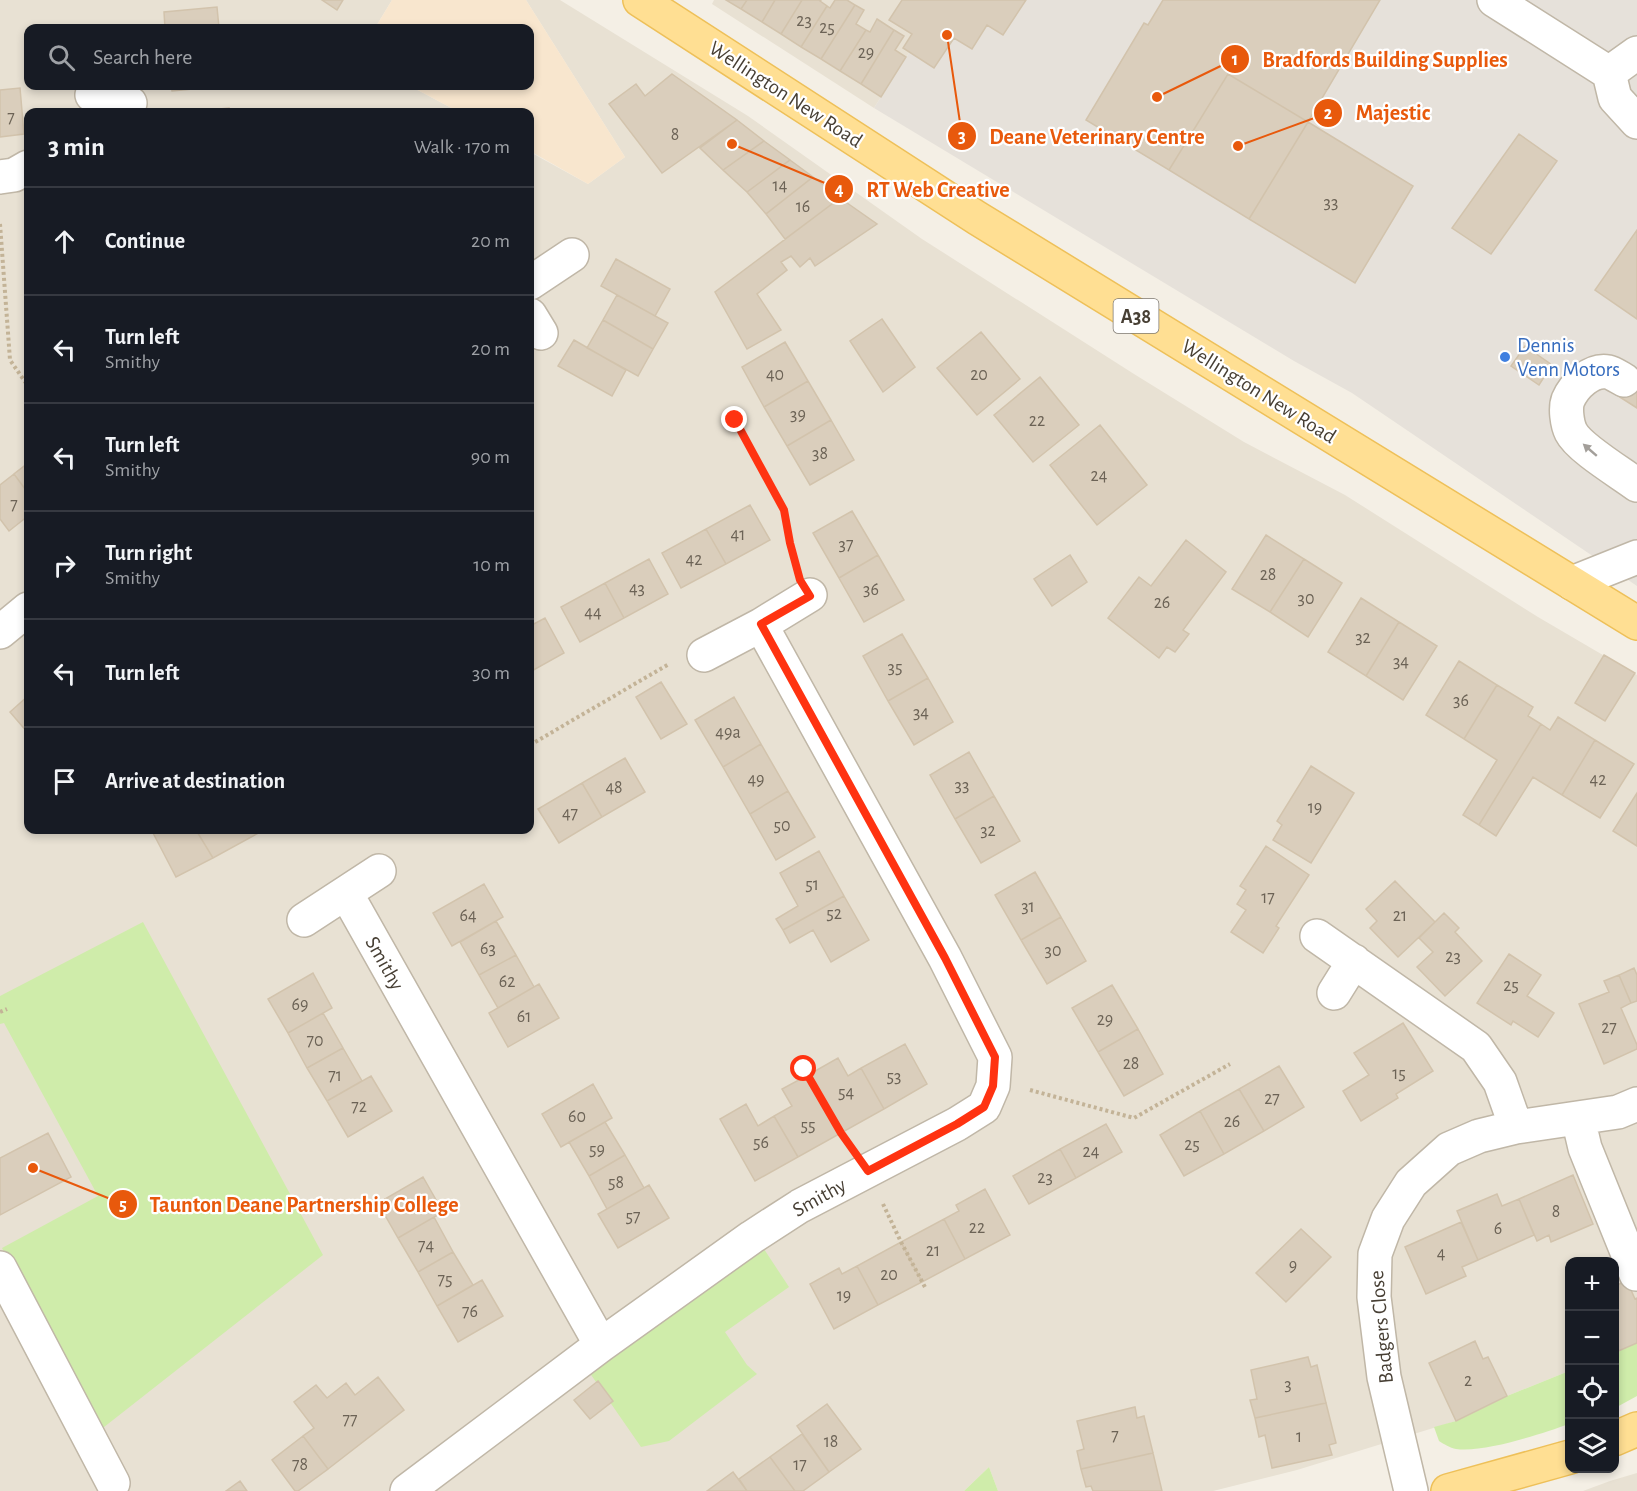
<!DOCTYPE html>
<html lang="en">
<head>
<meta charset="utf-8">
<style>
  body { margin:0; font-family:"Alegreya Sans",sans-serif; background:#20242c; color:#f1f3f6 }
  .controls { position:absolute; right:18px; bottom:18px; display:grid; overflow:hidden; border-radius:12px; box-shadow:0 3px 9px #0003 }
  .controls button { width:54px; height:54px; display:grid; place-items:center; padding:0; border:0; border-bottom:2px solid #363941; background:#171b24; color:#f1f3f6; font:30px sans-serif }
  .stop { position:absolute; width:18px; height:18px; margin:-14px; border:4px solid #f31; border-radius:50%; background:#fff }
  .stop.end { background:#f31; border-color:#fff; box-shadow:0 2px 6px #0008 }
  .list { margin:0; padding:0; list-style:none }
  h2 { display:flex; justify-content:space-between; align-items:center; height:78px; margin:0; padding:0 24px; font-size:26px }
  h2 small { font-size:20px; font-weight:400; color:#9ea1a6 }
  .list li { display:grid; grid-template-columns:39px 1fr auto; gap:18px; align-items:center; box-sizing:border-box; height:108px; padding:0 24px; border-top:2px solid #363941 }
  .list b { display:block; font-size:22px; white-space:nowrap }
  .list p { margin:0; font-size:20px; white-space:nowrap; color:#9ea1a6 }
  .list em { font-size:20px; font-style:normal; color:#9ea1a6 }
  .icon { flex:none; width:33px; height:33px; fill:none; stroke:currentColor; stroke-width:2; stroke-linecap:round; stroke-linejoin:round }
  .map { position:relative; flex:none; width:1637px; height:1491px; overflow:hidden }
  .search { position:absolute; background:#171b24; box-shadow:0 3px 9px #0003; left:24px; top:24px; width:510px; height:66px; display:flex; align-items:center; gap:15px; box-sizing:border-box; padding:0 21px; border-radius:12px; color:#9ea1a6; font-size:22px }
  .panel { position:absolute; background:#171b24; box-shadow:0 3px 9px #0003; left:24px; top:108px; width:510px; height:726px; border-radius:12px }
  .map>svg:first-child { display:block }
  .residential { fill:#e8e1d3 }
  .commercial { fill:#f8e6ce }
  .industrial { fill:#e6e1da }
  .green { fill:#cfecaa }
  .building { fill:#dacebc; stroke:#d2c3ac; stroke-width:1.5 }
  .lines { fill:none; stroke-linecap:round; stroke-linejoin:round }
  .minor-casing { stroke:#c0b7a7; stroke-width:36 }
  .major-casing { stroke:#eec059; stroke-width:36 }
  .path { stroke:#c3b397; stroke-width:4; stroke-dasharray:3 3; stroke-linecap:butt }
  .minor { stroke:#fff; stroke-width:33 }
  .major { stroke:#ffdf93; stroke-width:33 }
  .oneway { fill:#a39f9a }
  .route { stroke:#f31; stroke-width:8 }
  .shop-dot { fill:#3f7fe0; stroke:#fff; stroke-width:2 }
  .labels { text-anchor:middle; stroke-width:4.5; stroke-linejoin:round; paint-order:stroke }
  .number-label { font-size:18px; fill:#6c6356 }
  .shield { fill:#fff; stroke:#7e7971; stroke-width:1.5 }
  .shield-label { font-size:20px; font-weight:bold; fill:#473f34 }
  .street-label { font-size:21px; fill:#473f34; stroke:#fff }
  .shop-label { font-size:21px; fill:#366cbe; stroke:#fff; text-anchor:start }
  .leader { fill:none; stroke:#e8590c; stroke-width:2 }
  .callout-dot { fill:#e8590c; stroke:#fff; stroke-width:2 }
  .mark-label { font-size:18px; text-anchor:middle; font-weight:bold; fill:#fff }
  .callout-label { font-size:22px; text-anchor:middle; font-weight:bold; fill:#e8590c; stroke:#fff; stroke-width:4.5; stroke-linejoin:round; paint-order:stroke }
</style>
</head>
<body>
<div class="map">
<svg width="1637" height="1491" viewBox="0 0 1637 1491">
  <rect width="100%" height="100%" fill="#f4efe5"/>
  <path class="residential" d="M0 0H392L375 28H28V86H410L459 112H28V830H530V152L588 184 625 157 526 0H560L748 116 922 239 1134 374 1244 442 1345 495 1538 617 1637 675V1343L1615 1352 1614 1262H1570L1569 1371 1507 1396 1456 1421 1297 1470 1213 1491H998L989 1467 964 1491H0Z
    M714 0H902L890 19 912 34 909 53 874 108 712 4Z
    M1637 1473V1491H1583L1610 1481Z"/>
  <path class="commercial" d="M392 0H526L625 157 588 184 530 151V112H459L410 86H530V28H375Z"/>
  <path class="industrial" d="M902 0H1637V586L1352 393 1294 361 874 108 909 53 903 48 912 34 889 20Z"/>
  <path class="green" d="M143 922 323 1255 99 1431 2 1248 98 1196 4 1023 0 1024V996Z
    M762 1246 789 1287 725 1332 747 1365 757 1374 669 1441 641 1447 587 1369Z
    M1637 1343V1396L1615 1408V1352Z
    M1569 1371V1424C1541 1434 1484 1453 1456 1449 1450 1448 1444 1444 1439 1441L1434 1427 1456 1421 1507 1396Z
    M989 1467 998 1491H964Z"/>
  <path class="building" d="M322 0H343L337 10Z
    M726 0H747L741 9Z
    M747 0H775L762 22 741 9Z
    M775 0H802L781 34 762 22Z
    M802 0H821L820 1 827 6 801 47 781 34Z
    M835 0H847L855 5 821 59 801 47 827 6 830 8Z
    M902 0H1026L1003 35 987 25 972 49 954 38 934 68 903 48 912 34 889 20Z
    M1163 0H1380L1308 122 1228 74 1169 170 1086 120 1144 23 1148 25Z
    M855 5 864 10 856 24 866 30 840 71 821 59Z
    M217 7 219 28H165L164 12Z
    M877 19 894 30 861 84 840 71 866 30 870 32Z
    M894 30 904 36 895 50 906 57 881 97 861 84Z
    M672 74 737 120 662 173 609 104 636 84 645 96Z
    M1228 74 1308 122 1249 219 1169 170Z
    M171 86H225L172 91Z
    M20 88 24 134 0 137V90Z
    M229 108V112H186Z
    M737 120 764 141 723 170 700 148Z
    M1308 122 1413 186 1355 283 1249 219Z
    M1519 134 1557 161 1491 254 1452 228Z
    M764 141 790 160 747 192 723 170Z
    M790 160 813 177 766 214 747 192Z
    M813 177 840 198 785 239 766 214Z
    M840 198 877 224 815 266 810 258 800 267 791 256 781 262 787 270 757 294 781 330 747 349 715 292Z
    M1637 230V319L1595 290Z
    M616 259 670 289 655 316 601 286Z
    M617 295 668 323 653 349 603 320Z
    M882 319 915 367 883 392 850 341Z
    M603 320 653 349 638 376 587 348Z
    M981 332 1020 379 977 415 937 368Z
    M574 340 626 370 612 396 558 366Z
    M785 342 808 381 764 407 742 367Z
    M1525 346 1552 365 1539 385 1511 366Z
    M1633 368 1637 371V408L1615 394Z
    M1040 377 1079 425 1033 462 994 415Z
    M808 381 831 420 787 446 764 407Z
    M831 420 854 460 810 485 787 446Z
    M1100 425 1147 485 1097 525 1050 465Z
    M28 463V493L14 474Z
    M14 474 28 493V516L9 531 0 519V485Z
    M750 505 770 540 726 564 706 529Z
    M852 511 878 555 839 578 813 533Z
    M706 529 726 564 681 588 662 553Z
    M1266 535 1304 559 1270 612 1232 589Z
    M1186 540 1226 572 1183 630 1189 634 1175 652 1167 647 1159 658 1108 618 1139 577 1151 586Z
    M878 555 904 600 864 622 839 578Z
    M1070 555 1087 582 1052 606 1034 579Z
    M649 559 668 594 624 618 605 583Z
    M1304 559 1342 583 1308 637 1270 612Z
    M605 583 624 618 580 642 561 607Z
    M1361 598 1399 622 1366 676 1328 652Z
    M545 618 564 653 530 672V626Z
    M1399 622 1437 646 1403 700 1366 676Z
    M902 634 928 678 888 701 863 656Z
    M1604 655 1635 673 1605 721 1575 703Z
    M1459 661 1497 685 1464 739 1426 715Z
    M928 678 953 722 914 745 888 701Z
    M661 682 687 724 661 739 636 697Z
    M1497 685 1533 707 1528 716 1541 724 1479 825 1463 815 1497 760 1464 739Z
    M28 696V733L10 712Z
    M734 697 761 744 723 767 695 720Z
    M1558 717 1595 740 1562 795 1533 777 1496 836 1479 825 1541 724 1550 730Z
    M1595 740 1634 764 1600 818 1562 795Z
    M761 744 788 791 750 814 723 767Z
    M969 752 994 796 955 819 930 775Z
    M625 758 645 792 602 817 582 783Z
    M1311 766 1354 793 1311 863 1273 840 1282 825 1277 821Z
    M582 783 602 817 559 843 538 809Z
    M788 791 815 837 776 860 750 814Z
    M1637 793V846L1613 831Z
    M994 796 1020 841 981 863 955 819Z
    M155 830H196L213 858 176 877 152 831Z
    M196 830H261L262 831 213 858Z
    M1266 846 1309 875 1276 926 1279 928 1263 953 1231 932 1246 910 1237 904 1246 890 1240 886Z
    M819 851 844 896 783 930 776 919 798 906 780 873Z
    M1035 872 1061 917 1021 940 995 895Z
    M1395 881 1435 922 1398 957 1370 928 1377 921 1366 909Z
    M484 884 503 917 452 946 433 913Z
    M844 896 869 940 831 962 813 930 790 943 783 930Z
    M1444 913 1459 928 1455 932 1482 961 1445 996 1417 967 1433 952 1419 938Z
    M1061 917 1086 961 1047 984 1021 940Z
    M496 921 516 955 479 975 460 942Z
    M1509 954 1541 975 1527 996 1554 1013 1538 1037 1513 1021 1511 1025 1477 1003Z
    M516 955 534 987 498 1008 479 975Z
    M1634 968 1637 975V1001L1631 1003 1619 975Z
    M313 973 332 1008 288 1033 268 999Z
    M1619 975 1631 1003 1621 1008 1637 1045V1049L1604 1064 1579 1004 1609 992 1604 981Z
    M539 984 559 1018 508 1047 489 1013Z
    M1112 985 1138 1029 1098 1052 1072 1008Z
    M323 1013 343 1048 307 1068 288 1033Z
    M1403 1023 1433 1071 1396 1094 1398 1098 1361 1121 1343 1091 1369 1075 1354 1053Z
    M1138 1029 1163 1074 1124 1096 1098 1052Z
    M905 1044 927 1084 884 1109 861 1068Z
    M343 1048 362 1081 327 1101 307 1068Z
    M838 1058 848 1076 861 1068 884 1109 841 1133 808 1075Z
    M1279 1066 1304 1107 1264 1131 1239 1089Z
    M808 1075 841 1133 798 1157 774 1116 792 1106 782 1089Z
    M371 1076 392 1111 348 1137 327 1101Z
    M593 1084 612 1118 561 1147 542 1114Z
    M1239 1089 1264 1131 1224 1154 1200 1111Z
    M746 1104 758 1126 774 1116 798 1157 755 1181 720 1119Z
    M1200 1111 1224 1154 1184 1176 1160 1135Z
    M605 1122 625 1155 589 1176 569 1142Z
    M1106 1124 1122 1152 1076 1178 1060 1149Z
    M48 1133 71 1177 0 1215V1158Z
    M1060 1149 1076 1178 1029 1204 1013 1176Z
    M625 1155 644 1188 607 1209 589 1176Z
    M1573 1175 1593 1224 1551 1242 1549 1235 1537 1241 1519 1199Z
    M423 1177 443 1212 398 1238 378 1203Z
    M649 1185 669 1218 618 1248 598 1214Z
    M985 1189 1010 1235 965 1259 944 1219 959 1211 956 1205Z
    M1497 1194 1502 1206 1519 1199 1534 1235 1478 1260 1457 1211Z
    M434 1217 453 1252 418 1272 398 1238Z
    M944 1219 965 1259 922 1282 901 1242Z
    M1461 1222 1478 1260 1462 1267 1466 1276 1426 1294 1405 1247Z
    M1301 1229 1331 1257 1286 1302 1256 1273Z
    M901 1242 922 1282 878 1305 857 1266Z
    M453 1252 473 1285 437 1306 418 1272Z
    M857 1266 878 1305 834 1329 810 1284 839 1268 842 1274Z
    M482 1280 503 1316 458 1342 437 1306Z
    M1627 1281 1635 1299 1637 1298V1343L1616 1352 1614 1348V1286Z
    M1475 1341 1483 1359 1488 1357 1507 1396 1456 1421 1429 1363Z
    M1308 1357 1311 1367 1317 1365 1326 1403 1255 1418 1250 1400 1257 1399 1251 1370Z
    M378 1377 404 1410 328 1469 303 1436 314 1428 294 1402 316 1385 327 1398 346 1383 355 1395Z
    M598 1381 613 1401 590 1419 574 1400Z
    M1326 1403 1336 1443 1329 1445 1332 1455 1272 1468 1265 1435 1259 1437 1255 1418Z
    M827 1404 861 1449 829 1472 797 1426Z
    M1135 1407 1137 1418 1144 1416 1153 1453 1081 1469 1077 1451 1084 1449 1077 1421Z
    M802 1434 829 1472 803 1491H795L770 1457Z
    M303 1436 328 1469 298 1491H295L272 1460Z
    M1153 1453 1162 1491H1093L1091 1486 1086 1487 1081 1469Z
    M770 1457 795 1491H747L739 1479Z
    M733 1472 747 1491H707Z
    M240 1481 247 1491H226Z"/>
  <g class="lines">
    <defs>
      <path id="minor" d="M1494 0 1609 73 1615 98 1637 122
        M1609 73 1637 53
        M92 95 130 103
        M0 177 14 175 28 167
        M530 283 572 255
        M530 315 541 333
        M1624 380C1620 378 1613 373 1608 372 1591 369 1574 386 1568 400 1565 408 1567 424 1571 432 1579 448 1621 473 1637 485
        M1572 583 1637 557
        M761 625 810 595
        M0 632 28 609
        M346 893 601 1345
        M304 920 379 871
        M1317 936 1476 1047 1500 1082 1516 1127
        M1334 993 1354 961
        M1578 1118 1585 1148 1636 1274
        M0 1268 113 1483
        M407 1491 601 1345 752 1237 800 1206 957 1124 984 1107 993 1086 995 1057 945 958 761 625 704 655
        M1411 1491 1384 1377 1374 1297 1375 1254 1388 1219 1411 1183 1449 1149 1479 1136 1516 1127 1618 1112 1637 1104"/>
      <path id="major" d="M640 0 977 218 1637 623
        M1614 1439 1637 1429
        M1448 1491 1570 1457"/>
    </defs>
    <use href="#minor" class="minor-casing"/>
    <use href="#major" class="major-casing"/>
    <path class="path" d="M0 224 10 360 28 386
      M735 420 784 510 795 562
      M530 745 669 664
      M0 1012 7 1009
      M804 1069 846 1141
      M1030 1090 1134 1118 1230 1064
      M883 1204 901 1242 926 1289"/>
    <use href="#minor" class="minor"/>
    <use href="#major" class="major"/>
  </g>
  <defs><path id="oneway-solid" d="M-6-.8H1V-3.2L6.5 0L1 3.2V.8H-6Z" transform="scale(1.5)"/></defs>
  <use class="oneway" href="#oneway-solid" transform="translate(1590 450) rotate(-139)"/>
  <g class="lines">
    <path class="route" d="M735 420 784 510 790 543 800 580 810 596 761 624 945 958 995 1057 993 1086 984 1107 957 1124 868 1171 841 1133 804 1069"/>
  </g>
  <circle class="shop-dot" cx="1505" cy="357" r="6"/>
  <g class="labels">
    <g class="number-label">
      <text x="804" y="26">23</text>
      <text x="827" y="33">25</text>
      <text x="866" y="58">29</text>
      <text x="11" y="123">7</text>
      <text x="675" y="140">8</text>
      <text x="780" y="191">14</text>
      <text x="1331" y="208">33</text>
      <text x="803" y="212">16</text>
      <text x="775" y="380">40</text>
      <text x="979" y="380">20</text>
      <text x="798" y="420">39</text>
      <text x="1037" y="426">22</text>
      <text x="820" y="459">38</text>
      <text x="1099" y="481">24</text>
      <text x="14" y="510">7</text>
      <text x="738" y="540">41</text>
      <text x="846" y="550">37</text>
      <text x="694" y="565">42</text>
      <text x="1268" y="580">28</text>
      <text x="637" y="594">43</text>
      <text x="871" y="595">36</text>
      <text x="1306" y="604">30</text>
      <text x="1162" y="608">26</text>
      <text x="593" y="618">44</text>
      <text x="1363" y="643">32</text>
      <text x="1401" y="667">34</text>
      <text x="895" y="673">35</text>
      <text x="1461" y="706">36</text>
      <text x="921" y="718">34</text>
      <text x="728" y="738">49a</text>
      <text x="756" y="785">49</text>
      <text x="1598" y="785">42</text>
      <text x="962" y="791">33</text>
      <text x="614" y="793">48</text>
      <text x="1315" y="813">19</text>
      <text x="570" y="819">47</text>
      <text x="782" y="831">50</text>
      <text x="988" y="836">32</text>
      <text x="812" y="890">51</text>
      <text x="1268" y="903">17</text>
      <text x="1028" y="912">31</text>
      <text x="834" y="919">52</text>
      <text x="468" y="921">64</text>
      <text x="1400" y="921">21</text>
      <text x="488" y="954">63</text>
      <text x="1053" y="956">30</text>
      <text x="1453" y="962">23</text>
      <text x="507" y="987">62</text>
      <text x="1511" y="991">25</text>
      <text x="300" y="1010">69</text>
      <text x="524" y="1022">61</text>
      <text x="1105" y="1025">29</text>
      <text x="1609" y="1033">27</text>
      <text x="315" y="1046">70</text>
      <text x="1131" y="1069">28</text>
      <text x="1399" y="1079">15</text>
      <text x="335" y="1081">71</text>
      <text x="894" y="1082">53</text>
      <text x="846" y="1098">54</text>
      <text x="1272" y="1104">27</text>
      <text x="359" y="1112">72</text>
      <text x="577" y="1122">60</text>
      <text x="1232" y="1127">26</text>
      <text x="808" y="1131">55</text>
      <text x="761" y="1148">56</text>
      <text x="1192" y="1150">25</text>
      <text x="597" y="1155">59</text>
      <text x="1091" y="1157">24</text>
      <text x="1045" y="1183">23</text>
      <text x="616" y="1188">58</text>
      <text x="1556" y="1217">8</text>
      <text x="633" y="1222">57</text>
      <text x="977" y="1233">22</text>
      <text x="1498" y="1234">6</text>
      <text x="426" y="1251">74</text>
      <text x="933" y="1256">21</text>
      <text x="1441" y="1259">4</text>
      <text x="1293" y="1271">9</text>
      <text x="889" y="1280">20</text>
      <text x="445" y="1285">75</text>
      <text x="844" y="1301">19</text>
      <text x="470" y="1317">76</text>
      <text x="1468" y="1386">2</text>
      <text x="1288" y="1390">3</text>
      <text x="350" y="1425">77</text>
      <text x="1115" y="1441">7</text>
      <text x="1299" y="1442">1</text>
      <text x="831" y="1447">18</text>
      <text x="300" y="1470">78</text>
      <text x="800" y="1470">17</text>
    </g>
    <rect class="shield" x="1113.5" y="299" width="45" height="34" rx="4.5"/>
    <g class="shield-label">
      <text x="1136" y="323">A38</text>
    </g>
    <g class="street-label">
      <text transform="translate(786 94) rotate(33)" y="7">Wellington New Road</text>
      <text transform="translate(1259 391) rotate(32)" y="7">Wellington New Road</text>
      <text transform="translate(385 963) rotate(61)" y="7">Smithy</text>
      <text transform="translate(819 1197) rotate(-29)" y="7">Smithy</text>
      <text transform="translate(1381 1327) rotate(-95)" y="7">Badgers Close</text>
    </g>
    <g class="shop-label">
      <text x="1517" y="352">Dennis<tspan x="1517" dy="24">Venn Motors</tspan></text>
    </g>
  </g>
  <path class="leader" d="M1157 97L1235 59M1238 146L1328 113M947 35L962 136M732 144L839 189M33 1168L123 1204"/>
  <g class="callout-dot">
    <circle cx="1157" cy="97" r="6"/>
    <circle cx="1238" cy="146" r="6"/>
    <circle cx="947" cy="35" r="6"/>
    <circle cx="732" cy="144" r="6"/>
    <circle cx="33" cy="1168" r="6"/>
    <circle cx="1235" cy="59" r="15"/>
    <circle cx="1328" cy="113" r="15"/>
    <circle cx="962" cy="136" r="15"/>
    <circle cx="839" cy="189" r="15"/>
    <circle cx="123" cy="1204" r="15"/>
  </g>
  <g class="mark-label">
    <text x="1235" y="65">1</text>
    <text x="1328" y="119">2</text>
    <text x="962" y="142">3</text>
    <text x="839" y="195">4</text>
    <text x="123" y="1210">5</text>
  </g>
  <g class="callout-label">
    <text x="1385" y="67">Bradfords Building Supplies</text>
    <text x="1393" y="120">Majestic</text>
    <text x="1097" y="144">Deane Veterinary Centre</text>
    <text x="938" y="197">RT Web Creative</text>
    <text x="304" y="1212">Taunton Deane Partnership College</text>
  </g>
</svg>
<div class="controls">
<button>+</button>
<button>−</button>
<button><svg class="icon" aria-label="locate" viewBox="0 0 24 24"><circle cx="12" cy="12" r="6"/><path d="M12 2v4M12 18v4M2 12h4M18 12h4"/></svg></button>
<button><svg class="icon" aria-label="layers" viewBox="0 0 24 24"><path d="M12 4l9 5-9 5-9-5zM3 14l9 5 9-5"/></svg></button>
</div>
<div class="stop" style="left:804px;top:1069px"></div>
<div class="stop end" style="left:735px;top:420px"></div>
<div class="search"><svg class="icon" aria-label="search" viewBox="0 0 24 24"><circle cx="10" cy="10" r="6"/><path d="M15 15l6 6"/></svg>Search here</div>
<section class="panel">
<h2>3 min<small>Walk · 170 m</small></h2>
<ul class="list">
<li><svg class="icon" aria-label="ahead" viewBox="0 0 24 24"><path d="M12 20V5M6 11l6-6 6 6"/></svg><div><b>Continue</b></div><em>20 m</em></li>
<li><svg class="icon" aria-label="left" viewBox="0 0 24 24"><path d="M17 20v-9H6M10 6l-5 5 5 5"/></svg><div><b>Turn left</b><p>Smithy</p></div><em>20 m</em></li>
<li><svg class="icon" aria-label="left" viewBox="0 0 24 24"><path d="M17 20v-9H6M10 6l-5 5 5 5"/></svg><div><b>Turn left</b><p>Smithy</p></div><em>90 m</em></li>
<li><svg class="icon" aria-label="right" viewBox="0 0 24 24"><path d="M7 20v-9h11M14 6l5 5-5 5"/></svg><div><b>Turn right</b><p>Smithy</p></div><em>10 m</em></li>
<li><svg class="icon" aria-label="left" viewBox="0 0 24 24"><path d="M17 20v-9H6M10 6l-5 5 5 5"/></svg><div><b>Turn left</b></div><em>30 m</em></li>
<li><svg class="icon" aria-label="arrive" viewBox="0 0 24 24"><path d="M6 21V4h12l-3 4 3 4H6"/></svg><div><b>Arrive at destination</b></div></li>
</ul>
</section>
</div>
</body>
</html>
